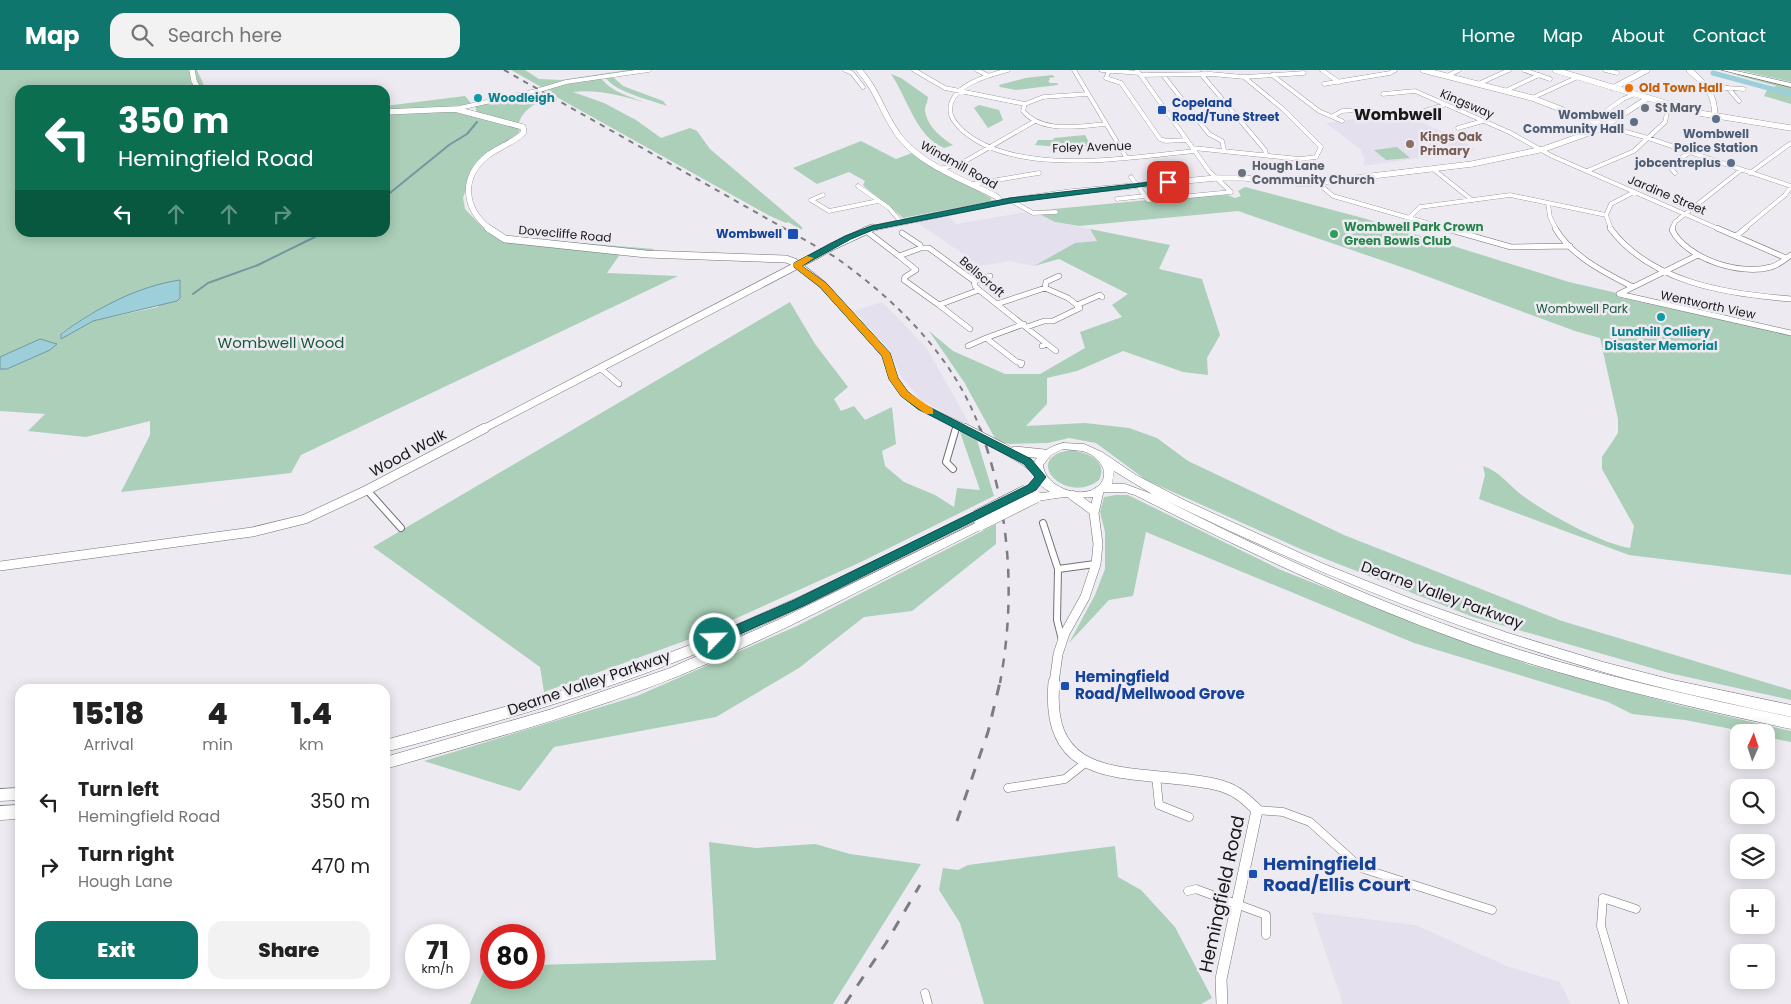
<!DOCTYPE html>
<meta charset="utf-8">
<style>
body{margin:0;font-family:Poppins,sans-serif;background:#f2f2f2;color:#222;height:100vh;display:flex;flex-direction:column;font-size:19px;white-space:nowrap}
*{box-sizing:border-box;margin:0}
p{font-size:16px;color:#767676}
.icon{flex:none;width:28px;height:28px;fill:none;stroke:currentColor;stroke-width:2;stroke-linecap:round;stroke-linejoin:round}
.map{position:relative;flex:1;overflow:hidden}
.panel{position:absolute;left:15px;top:614px;width:375px;height:305px;display:flex;flex-direction:column;background:#fff;border-radius:15px;box-shadow:0 2px 12px #0003}
.panel>*{flex:none}
.banner{position:absolute;left:15px;top:15px;width:375px;height:152px;border-radius:15px;box-shadow:0 2px 12px #0003;background:#0b6e4f;color:#fff;overflow:hidden}
.needle{width:32px;rotate:3deg}
.fabs{position:absolute;left:1730px;top:654px;display:grid;gap:10px}
.fabs a{display:grid;place-items:center;width:45px;height:45px;border-radius:10px;background:#fff;box-shadow:0 2px 12px #0003;font-size:25px}
.speed{position:absolute;left:405px;top:854px;display:flex;gap:10px;font-size:25px;font-weight:700;text-align:center}
.speed>*{display:grid;place-content:center;width:65px;height:65px;border-radius:50%;background:#fff;box-shadow:0 2px 12px #0003;line-height:1}
.speed small{font-size:12px;font-weight:400}
.speed .limit{border:8px solid #d22;background:#fff;color:#111}
.pin{position:absolute;display:grid;place-items:center;width:42px;height:42px;color:#fff;margin:-21px;border-radius:10px;box-shadow:0 2px 8px #0006}
.me{position:absolute;width:55px;margin:-28px;rotate:66deg;stroke-linejoin:round;filter:drop-shadow(0 0 4px #0008)}
.turn{display:flex;align-items:center;gap:18px;height:105px;padding:0 20px;font-size:22px}
.turn .icon{width:65px;height:65px;stroke-width:2.5}
.turn b{display:block;font-size:35px;line-height:42px}
.lanes{display:flex;align-items:center;height:48px;padding:0 20px;background:#0003;justify-content:center;gap:25px;direction:ltr}
.lanes .off{opacity:.35}
.eta{display:flex;justify-content:space-evenly;align-items:center;height:85px;text-align:center}
.eta b{font-size:30px;font-weight:800;line-height:35px}
.action{display:flex;gap:10px;margin-top:auto;padding:10px 20px}
.action a{flex:1;height:58px;border-radius:15px;background:#0f766e;color:#fff;font-size:20px;font-weight:800;line-height:58px;text-align:center}
.action a+a{background:#f2f2f2;color:#222}
ul{padding:0;list-style:none}
li{display:flex;align-items:center;gap:15px;height:65px;padding:0 20px}
li div{flex:1}
li b{display:block;font-size:19px}
li em{font-style:normal}
header{display:flex;align-items:center;gap:30px;box-sizing:border-box;height:70px;padding:0 25px;background:#0f766e;color:#fff}
header strong{font-size:24px}
nav{display:flex;gap:28px;margin-inline-start:auto;font-size:18px}
.search{width:350px;height:45px;background:#f2f2f2;display:flex;align-items:center;gap:12px;box-sizing:border-box;padding:0 18px;border-radius:15px;color:#767676;font-size:19px}
.map>svg:first-child{display:block}
.built{fill:#e4e0ee}
.green{fill:#abcfb9;fill-rule:evenodd}
.water{fill:#9ccfda;stroke:#7498a0}
.lines{fill:none;stroke-linecap:round;stroke-linejoin:round}
.stream{stroke:#7498a0;stroke-width:2}
.canal{stroke:#9ccfda;stroke-width:5}
.street-far3-casing{stroke:#737277;stroke-width:4.5}
.street-far2-casing{stroke:#737277;stroke-width:6}
.street-far1-casing{stroke:#737277;stroke-width:8}
.street-casing{stroke:#737277;stroke-width:9}
.secondary-far3-casing{stroke:#737277;stroke-width:6}
.secondary-far2-casing{stroke:#737277;stroke-width:8}
.secondary-far1-casing{stroke:#737277;stroke-width:10}
.secondary-casing{stroke:#737277;stroke-width:12}
.primary-casing{stroke:#737277;stroke-width:1}
.highway-casing{stroke:#737277;stroke-width:1}
.street-far3{stroke:#fff;stroke-width:4}
.street-far2{stroke:#fff;stroke-width:5}
.street-far1{stroke:#fff;stroke-width:6}
.street{stroke:#fff;stroke-width:8}
.secondary-far3{stroke:#fff;stroke-width:5.5}
.secondary-far2{stroke:#fff;stroke-width:7}
.secondary-far1{stroke:#fff;stroke-width:9}
.secondary{stroke:#fff;stroke-width:11}
.primary{fill:#fff;fill-rule:evenodd}
.highway{fill:#fff;fill-rule:evenodd}
.rail-far2{stroke:#7d7c80;stroke-width:2;stroke-dasharray:5.5 5.5;stroke-linecap:butt}
.rail-far1{stroke:#7d7c80;stroke-width:2.5;stroke-dasharray:9 9;stroke-linecap:butt}
.rail{stroke:#7d7c80;stroke-width:3;stroke-dasharray:11 11;stroke-linecap:butt}
.secondary-bridge-far1-casing{stroke:#737277;stroke-width:8;stroke-linecap:butt}
.secondary-bridge-casing{stroke:#737277;stroke-width:10;stroke-linecap:butt}
.highway-bridge-casing{stroke:#737277;stroke-width:12;stroke-linecap:butt}
.secondary-bridge-far1{stroke:#fff;stroke-width:7}
.secondary-bridge{stroke:#fff;stroke-width:9}
.highway-bridge{stroke:#fff;stroke-width:11}
.route{fill:#0f766e;stroke:#0a4d48}
.slow{fill:#f59e0b}
.food-dot{fill:#e8710a;stroke:#edebf1;stroke-width:2}
.culture-dot{fill:#0f9aa8;stroke:#edebf1;stroke-width:2}
.worship-dot{fill:#6b7280;stroke:#edebf1;stroke-width:2}
.transit-dot{fill:#1a4fb4;stroke:#edebf1;stroke-width:2}
.service-dot{fill:#5c6f8a;stroke:#edebf1;stroke-width:2}
.education-dot{fill:#8d6e63;stroke:#edebf1;stroke-width:2}
.leisure-dot{fill:#2e9e5b;stroke:#edebf1;stroke-width:2}
.labels{text-anchor:middle;stroke-width:5;stroke-linejoin:round;paint-order:stroke}
.far-food-label{font-size:12px;font-weight:bold;fill:#c56008;stroke:#edebf1;text-anchor:start}
.far-culture-label{font-size:12px;font-weight:bold;fill:#0d838f;stroke:#edebf1;text-anchor:start}
.far-transit-label{font-size:12px;font-weight:bold;fill:#164399;stroke:#edebf1;text-anchor:start}
.far-street-label{font-size:12px;fill:#181719;stroke:#edebf1}
.far-worship-label{font-size:12px;font-weight:bold;fill:#5b616d;stroke:#edebf1;text-anchor:start}
.far-service-label{font-size:12px;font-weight:bold;fill:#4e5e75;stroke:#edebf1;text-anchor:end}
.far-education-label{font-size:12px;font-weight:bold;fill:#785e54;stroke:#edebf1;text-anchor:start}
.far-leisure-label{font-size:12px;font-weight:bold;fill:#27864d;stroke:#edebf1;text-anchor:start}
.far-park-label{font-size:12px;fill:#185a39;stroke:#edebf1}
.park-label{font-size:15px;fill:#185a39;stroke:#edebf1}
.street-label{font-size:15px;fill:#181719;stroke:#edebf1}
.transit-label{font-size:15px;font-weight:bold;fill:#164399;stroke:#edebf1;text-anchor:start}
.far-district-label{font-size:16px;font-weight:bold;fill:#181719;stroke:#edebf1}
.near-transit-label{font-size:18px;font-weight:bold;fill:#164399;stroke:#edebf1;text-anchor:start}
.near-street-label{font-size:18px;fill:#181719;stroke:#edebf1}
</style>
<header>
<strong>Map</strong>
<div class="search"><svg class="icon" aria-label="search" viewBox="0 0 24 24"><circle cx="10" cy="10" r="6"/><path d="M15 15l6 6"/></svg>Search here</div>
<nav><a>Home</a><a>Map</a><a>About</a><a>Contact</a></nav>
</header>
<div class="map">
<svg width="1791" height="934" viewBox="0 0 1791 934">
<rect width="100%" height="100%" fill="#edebf1"/>
<path class="built" d="M1400 43 1457 68 1477 80 1363 96 1365 89 1360 79 1326 53Z
M1033 141 1055 152 1090 159 1097 171 1075 173 1034 196 1009 191 981 196 916 152 948 145 956 154Z
M882 232 926 277 972 358 921 330 902 308 889 280 854 241Z
M1312 842 1416 855 1509 897 1560 912 1571 934H1343Z"/>
<path class="green" d="M0 0H197L206 20H20V162H385V36L465 26 472 34 456 36V39L477 43 475 36 537 22 547 29C537 31 521 42 519 53H508L520 59 518 66 490 81 480 89 473 98 463 128 465 139 488 163 508 167 654 179 652 183 623 180 607 203 678 206 301 385 291 403 121 422 150 365V351L86 367 28 361 45 344 0 341V299H8L56 274 40 270 0 287ZM174 211 158 237 93 251 61 268V263L90 244Z
M511 0H525L539 9 561 10 627 0H642L543 18Z
M1738 0H1791V12Z
M891 4 901 8 928 27C928 31 926 34 925 38 925 54 940 67 953 75L944 78C916 67 907 27 891 4Z
M1732 4 1760 8 1791 16V34L1764 26 1768 18 1777 16Z
M1052 5 1055 7 1049 8 1050 10 1048 11 1050 13H1057L1058 15 1016 20 1000 17 999 15 1026 8Z
M601 8C611 22 631 27 647 33 623 26 598 19 573 22L604 33 636 50 661 68 690 58 697 61 710 79 802 157V160L788 152 786 153 770 146 544 20 567 13Z
M606 8H614L623 16 663 31 667 36C651 30 615 22 606 8Z
M979 35 999 40 1003 50 988 58 974 38Z
M1085 65 1091 76 1059 77 1035 75 1038 70H1053L1054 68Z
M861 71 896 89 912 83 991 128V131L903 148C891 136 877 128 865 117L863 115 865 111 849 102 817 114 793 98Z
M1397 77 1410 88 1386 90 1374 80Z
M1245 117 1363 148 1569 212 1617 223V227L1791 265V505L1629 485 1479 429 1485 405 1483 396C1500 401 1509 416 1523 426 1546 443 1602 474 1630 478L1634 456 1602 399V387L1618 363V349L1600 268 1575 261 1410 200 1238 141 1079 156 1055 152 1033 141 1158 129 1227 125 1235 128 1241 126 1238 121Z
M1090 159 1170 175 1159 199 1202 209 1220 265 1207 288 1208 305 1183 302 1123 281 1077 301 1047 308V334L1026 356 1085 353 1129 358 1157 368 1188 391 1344 465 1562 551 1791 620V630L1669 603 1473 547 1303 480 1146 410 1096 373 1069 368 1048 373 1010 374 997 372 964 312 929 261 953 281 1005 304H1040L1085 278 1080 262 1122 247 1112 235 1128 224 1059 189 1034 196 1075 173 1097 171Z
M790 232 815 274 848 317 834 329 841 341 854 336 865 350 892 337 896 374 882 381 885 396 904 412 935 425 954 437 957 418 980 420 960 362 977 370 994 426 861 492 690 569 544 622 540 597 373 477Z
M1070 380C1086 382 1109 390 1099 410 1066 436 1020 388 1070 380Z
M1116 425H1128L1281 500 1439 563 1530 595 1674 634 1791 661V672L1766 667V662H1747L1685 650 1632 644 1608 632 1414 573 1146 462 1133 526 1109 530 1069 573 1095 525 1105 499V462L1100 442 1104 427Z
M996 454V474L912 541 864 547 799 598 716 647 554 677 520 721 424 691 637 626 797 556Z
M709 772 756 778 815 774 850 784 921 794 833 934H470L486 896H491V908H534V895L716 890Z
M1115 776 1118 807 1141 820 1175 857 1212 928 1201 934H984L960 853 939 820 943 798 958 800 968 795Z"/>
<path class="water" d="M180 210V228L177 231 93 251 61 269V264C95 239 138 216 180 210Z
M40 269 57 274 50 280 7 299H0V287Z"/>
<g class="lines">
<path class="stream" d="M385 127 449 75 467 64 477 52
M193 224 208 213 258 195 325 162"/>
<path class="canal" d="M1713 3 1791 24"/>
<defs>
<path id="street-far3" d="M845 0 852 3 863 17
M914 0 945 18 1025 34
M977 0 987 5
M1008 0C990 5 957 13 951 34 948 45 954 52 962 60 1015 108 1130 87 1195 81
M1074 0 1126 87
M1101 0 1139 3
M1322 0 1339 12
M1524 0 1550 9
M1605 0 1617 3
M1109 1 1106 8 1121 13 1160 69 1166 71 1187 70
M1201 4 1265 80 1266 85
M1140 5 1211 4 1244 7 1283 39 1321 77 1316 87 1300 89 1193 78
M1163 5 1209 64 1222 71 1224 80
M1272 5 1319 41 1342 51
M1447 6 1459 0
M1244 7 1304 3
M1324 14 1390 3 1395 0
M1478 14 1509 0
M1708 17 1744 19
M1728 18 1739 31
M1505 21 1539 5
M1088 24 1043 27 1025 34 1023 41C1043 64 1079 56 1106 54
M1383 24 1415 21 1509 62 1552 86 1719 159
M1532 28 1578 7
M455 39 536 21 566 12 649 0
M1606 41 1623 29 1635 24
M1421 42 1444 35
M1333 46 1342 41 1358 40
M1605 56 1648 68 1791 116
M1458 58 1483 51
M943 98 962 93 1035 51
M1433 99 1472 130
M1587 101 1634 81 1665 52 1667 43 1677 37
M1675 103 1670 97 1671 94 1689 83
M1750 103 1791 73
M1131 107 1148 130 1231 122 1209 101 1137 0
M1318 113 1333 126 1448 159
M973 114 1039 103
M858 116 889 138 901 152
M823 125 811 130 829 141 878 131
M1117 129 1145 126
M1010 130 1033 143 1056 142
M1548 133 1550 147 1556 159
M1409 148 1420 137 1510 125 1606 145
M1611 159 1606 145 1611 134 1634 122
M1672 159 1675 152 1741 100
M1744 159 1785 125 1791 117"/>
<path id="street-far2" d="M1444 158 1511 177 1570 176
M1555 158C1571 186 1605 203 1633 217
M1610 158C1651 213 1727 224 1791 229
M1673 158 1672 160C1687 189 1740 206 1771 197 1779 195 1785 189 1791 185
M1717 158 1786 188
M865 160 899 186 921 178H929L974 211 975 216 979 220 1047 274 1042 276
M902 163 920 175 921 178
M1736 166 1746 158
M1698 185 1619 224 1791 263
M899 186 916 200 905 207 904 210 939 235
M974 211 990 206
M1045 218 1068 228 1077 235 1100 225 1102 227
M1045 218 1046 212 1059 206
M997 234 1045 218
M1027 257 1044 251H1053L1080 238 1077 236
M970 259 939 235 979 220
M986 268 1024 254
M1047 274 1056 281
M968 276 986 268 1017 292 1022 293 1021 295
M600 298 619 314
M956 359 957 355"/>
<path id="street-far1" d="M953 399 946 392 956 358
M367 420 401 458
M1043 453 1058 499 1057 550 1062 570
M1058 499 1095 494"/>
<path id="street" d="M1156 706 1159 735 1189 747
M1008 718 1065 709 1085 693
M1257 740 1283 742 1310 752 1361 798 1492 840
M1188 821 1196 819 1266 845V865
M925 923 928 934
M1624 934 1601 856 1603 828 1636 839"/>
<path id="secondary-far3" d="M192 0 194 11 199 20
M859 0C877 19 883 45 899 66 922 96 965 110 997 127L1001 132
M1423 0 1532 28 1605 56
M1555 0 1699 43 1791 58
M1689 0C1705 13 1715 24 1715 46
M1613 18 1647 0
M385 42 455 39 523 57 524 62 521 65C510 74 497 78 487 86 460 108 464 139 490 159
M869 159 1001 132 1070 122 1216 108H1245L1305 114 1472 94 1544 79 1600 59 1648 28"/>
<path id="secondary-far2" d="M488 158 505 169 646 184 786 189 794 192 823 215 886 285 894 309 905 324 921 337 967 359
M831 177 872 158
M483 359 815 186"/>
<path id="secondary-far1" d="M964 358 970 361
M1003 378 1027 392 1039 403
M1015 381 1044 384
M1072 425 1094 441
M0 496 252 462 305 449 367 420 485 358
M1054 613 1058 584 1065 563 1085 527 1096 494 1098 474 1094 443 1099 421"/>
<path id="secondary" d="M1054 612C1045 710 1118 701 1189 710 1204 712 1224 714 1237 723 1244 727 1251 734 1257 740L1221 909 1222 934"/>
<path id="primary" d="M1722 0H1732L1791 13V17Z"/>
<path id="highway" d="M1063 373 1084 374 1102 382 1136 405 1184 430 1324 494 1417 531 1508 563 1603 592 1673 610 1791 635V647C1728 633 1665 620 1603 602 1452 558 1308 500 1167 431 1269 483 1375 531 1483 568 1583 602 1687 625 1791 647V659C1684 636 1577 611 1473 575 1357 534 1245 481 1135 425L1125 422H1104C1094 430 1081 427 1069 427 1058 427 1047 430 1036 431L1032 430 1031 427 1032 424 1050 422C1018 403 1035 380 1063 373ZM1063 379C1069 380 1076 380 1082 381 1099 385 1114 405 1096 418 1079 429 1045 417 1043 395L1051 385ZM1114 401 1152 424 1125 414H1112Z
M976 442 982 446 980 449C888 494 797 542 703 581 600 623 492 654 385 682V670L544 626 618 602 695 573 799 527Z
M980 451 986 455 984 458C883 508 785 562 681 605 585 644 484 671 385 699V687L552 639 670 598 778 550Z
M20 718V730L0 731V719Z
M20 735V749L0 750V736Z"/>
</defs>
<use href="#street-far3" class="street-far3-casing"/>
<use href="#street-far2" class="street-far2-casing"/>
<use href="#street-far1" class="street-far1-casing"/>
<use href="#street" class="street-casing"/>
<use href="#secondary-far3" class="secondary-far3-casing"/>
<use href="#secondary-far2" class="secondary-far2-casing"/>
<use href="#secondary-far1" class="secondary-far1-casing"/>
<use href="#secondary" class="secondary-casing"/>
<use href="#primary" class="primary-casing"/>
<use href="#highway" class="highway-casing"/>
<use href="#street-far3" class="street-far3"/>
<use href="#street-far2" class="street-far2"/>
<use href="#street-far1" class="street-far1"/>
<use href="#street" class="street"/>
<use href="#secondary-far3" class="secondary-far3"/>
<use href="#secondary-far2" class="secondary-far2"/>
<use href="#secondary-far1" class="secondary-far1"/>
<use href="#secondary" class="secondary"/>
<use href="#primary" class="primary"/>
<use href="#highway" class="highway"/>
<path class="rail-far2" d="M504 0 835 187C897 231 954 287 980 359"/>
<path class="rail-far1" d="M980 358C1010 441 1016 527 1000 613"/>
<path class="rail" d="M957 751 988 662 1000 612
M845 934 886 873 920 815"/>
<defs>
<path id="secondary-bridge-far1" d="M815 186 831 177"/>
<path id="secondary-bridge" d="M970 361 1003 378"/>
<path id="highway-bridge" d="M976 446 1027 420
M980 455 1036 427"/>
</defs>
<use href="#secondary-bridge-far1" class="secondary-bridge-far1-casing"/>
<use href="#secondary-bridge" class="secondary-bridge-casing"/>
<use href="#highway-bridge" class="highway-bridge-casing"/>
<use href="#secondary-bridge-far1" class="secondary-bridge-far1"/>
<use href="#secondary-bridge" class="secondary-bridge"/>
<use href="#highway-bridge" class="highway-bridge"/>
</g>
<path class="route" d="M1168 110H1170V113L1010 133 873 160 851 169 802 196 826 213 890 283 898 308 908 322 925 335 1031 389 1046 407 1036 420 803 536 720 573H711L709 569 711 566 794 530 1006 426 1028 415 1035 407 1024 394 918 339 901 326 889 309 882 286 820 217 794 197V193L845 166 871 156 1010 128Z"/>
<path class="slow" d="M807 186 814 188 802 196 826 213 890 283 898 308 908 322 933 339V344H926L901 326 889 309 882 286 820 217 794 197V193Z"/>
<circle class="food-dot" cx="1629" cy="18" r="5"/>
<g class="culture-dot">
<circle cx="478" cy="28" r="5"/>
<circle cx="1661" cy="247" r="5"/>
</g>
<g class="worship-dot">
<circle cx="1645" cy="38" r="5"/>
<circle cx="1242" cy="103" r="5"/>
</g>
<g class="transit-dot">
<rect x="1157" y="35" width="10" height="10" rx="2.5"/>
<rect x="787" y="158" width="12" height="12" rx="2.5"/>
<rect x="1060" y="611" width="10" height="10" rx="2.5"/>
<rect x="1248" y="799" width="10" height="10" rx="2.5"/>
</g>
<g class="service-dot">
<circle cx="1716" cy="49" r="5"/>
<circle cx="1634" cy="52" r="5"/>
<circle cx="1731" cy="93" r="5"/>
</g>
<circle class="education-dot" cx="1410" cy="74" r="5"/>
<circle class="leisure-dot" cx="1334" cy="164" r="5"/>
<g class="labels">
<g class="far-food-label">
<text x="1639" y="22">Old Town Hall</text>
</g>
<g class="far-culture-label">
<text x="488" y="32">Woodleigh</text>
<text x="1661" y="266" text-anchor="middle">Lundhill Colliery<tspan x="1661" dy="14">Disaster Memorial</tspan></text>
</g>
<g class="far-transit-label">
<text x="1172" y="37">Copeland<tspan x="1172" dy="14">Road/Tune Street</tspan></text>
<text x="782" y="168" text-anchor="end">Wombwell</text>
</g>
<g class="far-street-label">
<text transform="translate(1467 34) rotate(23)" y="4">Kingsway</text>
<text transform="translate(1092 77) rotate(-2)" y="4">Foley Avenue</text>
<text transform="translate(959 95) rotate(29)" y="4">Windmill Road</text>
<text transform="translate(1667 125) rotate(23)" y="4">Jardine Street</text>
<text transform="translate(565 164) rotate(5)" y="4">Dovecliffe Road</text>
<text transform="translate(982 207) rotate(41)" y="4">Bellscroft</text>
<text transform="translate(1708 235) rotate(12)" y="4">Wentworth View</text>
</g>
<g class="far-worship-label">
<text x="1655" y="42">St Mary</text>
<text x="1252" y="100">Hough Lane<tspan x="1252" dy="14">Community Church</tspan></text>
</g>
<g class="far-service-label">
<text x="1624" y="49">Wombwell<tspan x="1624" dy="14">Community Hall</tspan></text>
<text x="1716" y="68" text-anchor="middle">Wombwell<tspan x="1716" dy="14">Police Station</tspan></text>
<text x="1721" y="97">jobcentreplus</text>
</g>
<g class="far-education-label">
<text x="1420" y="71">Kings Oak<tspan x="1420" dy="14">Primary</tspan></text>
</g>
<g class="far-leisure-label">
<text x="1344" y="161">Wombwell Park Crown<tspan x="1344" dy="14">Green Bowls Club</tspan></text>
</g>
<g class="far-park-label">
<text x="1582" y="243">Wombwell Park</text>
</g>
<g class="park-label">
<text x="281" y="278">Wombwell Wood</text>
</g>
<g class="street-label">
<text transform="translate(408 383) rotate(-28)" y="5">Wood Walk</text>
<text transform="translate(1442 525) rotate(20)" y="5">Dearne Valley Parkway</text>
<text transform="translate(589 613) rotate(-19)" y="5">Dearne Valley Parkway</text>
</g>
<g class="transit-label">
<text x="1075" y="612">Hemingfield<tspan x="1075" dy="17">Road/Mellwood Grove</tspan></text>
</g>
<g class="far-district-label">
<text x="1398" y="50">Wombwell</text>
</g>
<g class="near-transit-label">
<text x="1263" y="800">Hemingfield<tspan x="1263" dy="21">Road/Ellis Court</tspan></text>
</g>
<g class="near-street-label">
<text transform="translate(1222 824) rotate(-78)" y="6">Hemingfield Road</text>
</g>
</g>
</svg>
<div class="fabs">
<a><svg class="needle" viewBox="-14 -14 28 28"><path d="M0-13l5 13h-10z" fill="#e53935"/><path d="M0 13l5-13h-10z" fill="#767676"/></svg></a>
<a><svg class="icon" aria-label="search" viewBox="0 0 24 24"><circle cx="10" cy="10" r="6"/><path d="M15 15l6 6"/></svg></a>
<a><svg class="icon" aria-label="layers" viewBox="0 0 24 24"><path d="M12 4l9 5-9 5-9-5zM3 14l9 5 9-5"/></svg></a>
<a>+</a>
<a>−</a>
</div>
<div class="speed"><div>71<small>km/h</small></div><div class="limit">80</div></div>
<div class="pin" style="left:1168px;top:112px;background:#d93025"><svg class="icon" aria-label="arrive" viewBox="0 0 24 24"><path d="M6 21V4h12l-3 4 3 4H6"/></svg></div>
<svg class="me" style="left:715px;top:569px" viewBox="-20 -20 40 40"><circle r="17" fill="#0f766e" stroke="#fff" stroke-width="3"/><path d="M0-11L8 9 0 5-8 9z" fill="#fff"/></svg>
<div class="banner">
<div class="turn"><svg class="icon" aria-label="left" viewBox="0 0 24 24"><path d="M17 20v-9H6M10 6l-5 5 5 5"/></svg><div><b>350 m</b>Hemingfield Road</div></div>
<div class="lanes"><svg class="icon" aria-label="left" viewBox="0 0 24 24"><path d="M17 20v-9H6M10 6l-5 5 5 5"/></svg><svg class="icon off" aria-label="ahead" viewBox="0 0 24 24"><path d="M12 20V5M6 11l6-6 6 6"/></svg><svg class="icon off" aria-label="ahead" viewBox="0 0 24 24"><path d="M12 20V5M6 11l6-6 6 6"/></svg><svg class="icon off" aria-label="right" viewBox="0 0 24 24"><path d="M7 20v-9h11M14 6l5 5-5 5"/></svg></div>
</div>
<section class="panel">
<div class="eta">
<div><b>15:18</b><p>Arrival</p></div>
<div><b>4</b><p>min</p></div>
<div><b>1.4</b><p>km</p></div>
</div>
<ul>
<li><svg class="icon" aria-label="left" viewBox="0 0 24 24"><path d="M17 20v-9H6M10 6l-5 5 5 5"/></svg><div><b>Turn left</b><p>Hemingfield Road</p></div><em>350 m</em></li>
<li><svg class="icon" aria-label="right" viewBox="0 0 24 24"><path d="M7 20v-9h11M14 6l5 5-5 5"/></svg><div><b>Turn right</b><p>Hough Lane</p></div><em>470 m</em></li>
</ul>
<div class="action"><a>Exit</a><a>Share</a></div>
</section>
</div>
